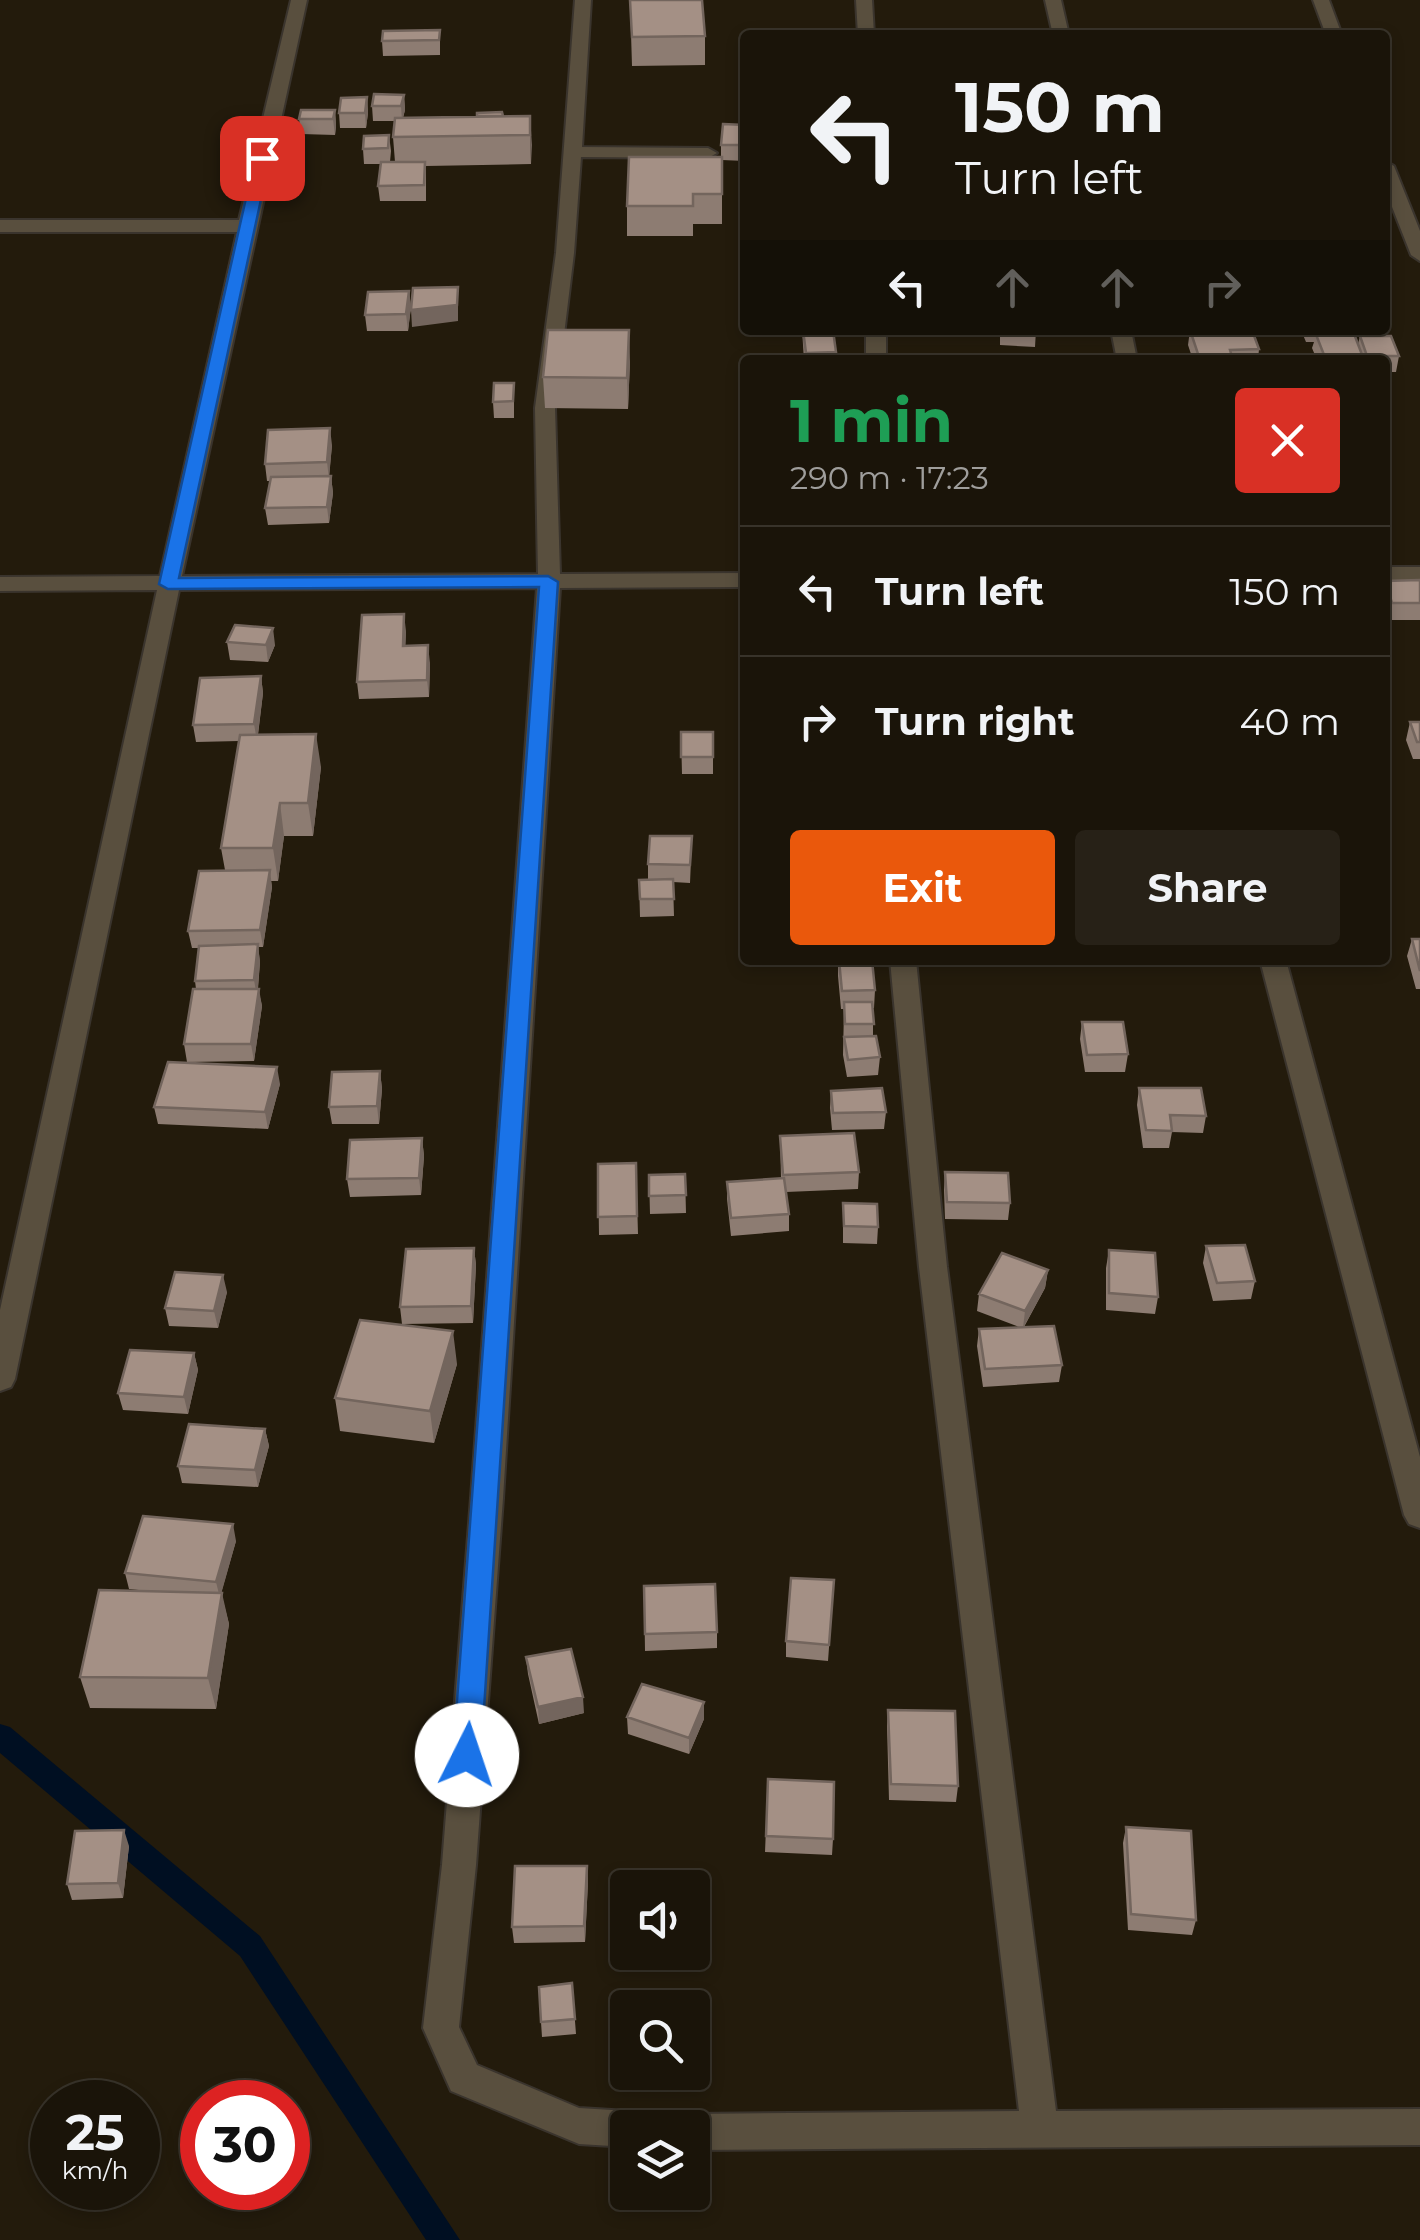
<!DOCTYPE html>
<meta charset="utf-8">
<style>
body{margin:0;font-family:Montserrat,sans-serif;background:#272117;color:#f1f3f6;height:100vh;display:flex;flex-direction:column;font-size:38px;white-space:nowrap}
*{box-sizing:border-box;margin:0}
p{font-size:32px;color:#9f9e9c}
.icon{flex:none;width:55px;height:55px;fill:none;stroke:currentColor;stroke-width:2;stroke-linecap:round;stroke-linejoin:round}
.map{position:relative;flex:1;overflow:hidden}
.side{position:absolute;left:740px;top:355px;width:650px;height:610px;display:flex;flex-direction:column;background:#1a1409;border-radius:10px;box-shadow:0 5px 15px #0003,0 0 0 2px #38332a}
.side>*{flex:none}
.top-card{position:absolute;left:740px;top:30px;width:650px;height:305px;border-radius:10px;box-shadow:0 5px 15px #0003,0 0 0 2px #38332a;background:#1a1409;color:#f1f3f6;overflow:hidden}
.tools{position:absolute;left:610px;top:1870px;display:grid;gap:20px}
.tools a{display:grid;place-items:center;width:100px;height:100px;border-radius:10px;background:#1a1409;box-shadow:0 5px 15px #0003,0 0 0 2px #38332a;font-size:50px}
.speed{position:absolute;left:30px;top:2080px;display:flex;gap:20px;font-size:50px;font-weight:700;text-align:center}
.speed>*{display:grid;place-content:center;width:130px;height:130px;border-radius:50%;background:#1a1409;box-shadow:0 5px 15px #0003,0 0 0 2px #38332a;line-height:1}
.speed small{font-size:25px;font-weight:400}
.speed .limit{border:15px solid #d22;background:#fff;color:#111}
.pin{position:absolute;display:grid;place-items:center;width:85px;height:85px;color:#fff;margin:-42px;border-radius:20px;box-shadow:0 5px 15px #0006}
.me{position:absolute;width:110px;margin:-55px;rotate:4deg;stroke-linejoin:round;filter:drop-shadow(0 0 8px #0008)}
.turn{display:flex;align-items:center;gap:35px;height:210px;padding:0 50px;font-size:45px}
.turn .icon{width:130px;height:130px;stroke-width:2.5}
.turn b{display:block;font-size:70px;line-height:85px}
.lanes{display:flex;align-items:center;height:95px;padding:0 50px;background:#0003;justify-content:center;gap:50px;direction:ltr}
.lanes .off{opacity:.35}
.round{display:grid;place-items:center;flex:none;width:105px;height:105px;border-radius:10px;background:#272117}
.overview{display:flex;align-items:center;justify-content:space-between;height:170px;padding:0 50px}
h1{font-size:60px;font-weight:700;line-height:75px;color:#1e9e55}
.cta{display:flex;gap:20px;margin-top:auto;padding:20px 50px}
.cta a{flex:1;height:115px;border-radius:10px;background:#ea580c;color:#fff;font-size:40px;font-weight:700;line-height:115px;text-align:center}
.cta a+a{background:#272117;color:#f1f3f6}
ul{padding:0;list-style:none}
li{display:flex;align-items:center;gap:30px;height:130px;padding:0 50px;border-top:2px solid #38332a}
li div{flex:1}
li b{display:block;font-size:38px}
li em{font-style:normal}
.map>svg:first-child{display:block}
.lines{fill:none;stroke-linecap:round;stroke-linejoin:round}
.stream{fill:#000f22;fill-rule:evenodd}
.minor-casing{stroke:#3a342d;stroke-width:4}
.minor{fill:#594f3e;fill-rule:evenodd}
.wall{fill:#8d7c72}
.shaded-wall{fill:#73655d}
.building{fill:#a49085;stroke:#73655d;stroke-width:2.5}
.route{fill:#1a73e8;stroke:#114b97;stroke-width:2.5}
</style>
<div class="map">
<svg width="1420" height="2240" viewBox="0 0 1420 2240">
<rect width="100%" height="100%" fill="#231b0c"/>
<g class="lines">
<path class="stream" d="M0 1724 10 1727 260 1936 460 2240H426L240 1956 0 1753Z"/>
<defs>
<path id="minor" d="M291 0H307L182 576 538 574 535 408 556 253 575 0H591L582 147 708 148 717 153 708 158 581 157 574 253 555 408 560 574 745 573V587L560 588 503 1498 476 1865 459 2027 477 2065 579 2108 628 2111 641 2116 646 2128H628V2147L579 2144 451 2091 423 2028 442 1865 471 1498 537 588 179 590 15 1379 11 1387 0 1391V1310L157 590 0 591V577L160 576 237 232H0V220H239Z
M856 0H872L874 35H858Z
M1045 0H1061L1069 35H1053Z
M1313 0H1329L1342 35H1326Z
M1385 161 1394 166 1420 231V261L1411 255 1385 189Z
M866 330H886V360H866Z
M1111 330H1131L1137 360H1117Z
M1385 567H1420V581H1385Z
M890 960H916L947 1267 1056 2111 1420 2109V2145L692 2150V2128H675L679 2119 692 2114 1019 2111 919 1267Z
M1260 960H1286L1420 1457V1528L1409 1524 1404 1515Z"/>
</defs>
<use href="#minor" class="minor-casing"/>
<use href="#minor" class="minor"/>
</g>
<path class="wall" d="M630 0 705 36V65L632 66Z
M440 30V55L383 56 382 41Z
M404 95 405 110 403 118 530 116 531 164 426 166V201H380L378 186 380 164H364L363 149 389 135 391 151 390 162H395L393 137 395 121H373L372 106Z
M367 97 368 113 366 128H340L339 113Z
M335 110 336 126 335 135 301 134 299 119Z
M745 125V161L722 160V224H693V236H627V206L721 157V145Z
M409 291 411 307 408 331H367L365 315Z
M802 330 836 352V360H804Z
M1000 330H1036L1035 347 1000 345Z
M1048 330H1098V334L1050 335Z
M1190 330 1259 349 1258 360H1193L1188 345Z
M1301 330H1355L1354 334 1358 344 1360 336 1399 356 1396 372H1385V360H1317L1312 348 1314 342H1306Z
M630 361 628 409 545 408 543 377Z
M514 383V418H494L493 402Z
M332 445 329 476H331L333 493 329 523 268 525 265 508 270 481H267L265 464Z
M1420 580V620H1388L1385 611V581Z
M406 631 405 646 430 663 429 697 359 699 357 682Z
M227 642 275 645 268 662 230 660Z
M261 676 263 693 258 735 321 767 313 836H284L278 881H271L272 887 263 947H258L260 962 258 989 262 1006 254 1061 187 1062 184 1044 196 989 195 981 199 948H192L188 931 225 870 221 848 239 741 196 742 193 725Z
M1410 722H1420V759H1413L1406 740Z
M681 732H713V774H682Z
M692 836 690 883 673 882 674 916 640 917 639 880 648 879V864Z
M1412 939H1420V989H1416L1407 956Z
M838 960 875 990 874 1008H873V1036L880 1057 878 1075 847 1077 843 1055 844 1009H841L838 976Z
M1082 1022 1128 1054 1125 1072H1085L1080 1039Z
M380 1071 382 1089 379 1124H332L329 1107Z
M280 1084 268 1129 158 1124 154 1107Z
M1139 1088 1206 1116 1203 1133 1172 1132 1169 1148H1143L1137 1105Z
M831 1091 886 1112 884 1129 832 1130 830 1108Z
M780 1136 859 1172 858 1189 786 1192 789 1214V1231L731 1236 727 1199V1182L781 1178Z
M422 1138 424 1156 421 1195 350 1197 347 1179Z
M636 1163 638 1234 599 1235 598 1164Z
M945 1172 1010 1203 1008 1220 945 1219 944 1190Z
M685 1174 686 1213 650 1214 649 1175Z
M843 1203 878 1227 877 1244 843 1243Z
M1206 1246 1255 1281 1251 1299 1213 1301 1203 1263Z
M474 1248 476 1265 473 1323 402 1324 400 1307Z
M1109 1250 1158 1297 1155 1314 1106 1310V1268Z
M1048 1270 1045 1288 1024 1327 1062 1365 1059 1382 983 1387 977 1346 979 1329 1019 1327 977 1311 979 1294Z
M227 1292 218 1328 169 1326 165 1308Z
M194 1353 198 1370 188 1414 123 1410 118 1393Z
M457 1364 434 1443 340 1431 335 1398Z
M265 1429 269 1446 258 1487 182 1483 178 1466Z
M236 1541 221 1593 229 1624 216 1709 90 1708 80 1677 148 1591 129 1589 125 1573Z
M834 1580 828 1661 786 1657V1641Z
M644 1586 717 1632V1648L645 1651Z
M526 1657 584 1713 539 1724 528 1674Z
M888 1710 958 1786 956 1802 889 1800 887 1726Z
M627 1717 704 1719 689 1754 628 1734Z
M768 1779 833 1839 832 1855 765 1852Z
M1126 1827 1196 1920 1192 1935 1128 1930 1123 1843Z
M129 1846 123 1898 72 1900 67 1884Z
M587 1866 588 1882 585 1942 514 1943 512 1927Z
M572 1983 576 2034 542 2037 541 2022Z"/>
<path class="shaded-wall" d="M404 95 405 110 402 121 401 106Z
M367 97 368 113 366 128 365 113Z
M335 110 336 126 335 135 333 119Z
M530 116 532 145 531 164 530 135Z
M458 287V321L412 327 411 310Z
M409 291 411 307 408 331 406 314Z
M629 330 630 361 628 409 627 378Z
M330 428 332 445 329 479 327 462Z
M331 476 333 493 329 523 327 507Z
M404 614 406 631 405 663 403 646Z
M273 628 275 645 268 662 266 645Z
M428 645 430 663 429 697 427 680Z
M261 676 263 693 257 741 254 724Z
M316 734 321 767 313 836 308 803Z
M280 803 284 836 278 881 273 848Z
M270 870 272 887 263 947 260 930Z
M258 944 260 962 257 997 254 980Z
M259 989 262 1006 254 1061 251 1044Z
M277 1067 280 1084 268 1129 265 1112Z
M380 1071 382 1089 379 1124 377 1106Z
M422 1138 424 1156 421 1195 419 1178Z
M474 1248 476 1265 473 1323 471 1306Z
M1048 1270 1045 1288 1023 1328 1025 1311Z
M223 1275 227 1292 218 1328 214 1311Z
M453 1331 457 1364 434 1443 430 1411Z
M194 1353 198 1370 188 1414 184 1397Z
M265 1429 269 1446 258 1487 255 1470Z
M233 1524 236 1541 220 1598 216 1582Z
M222 1593 229 1624 216 1709 208 1678Z
M583 1697 584 1713 539 1724 538 1707Z
M704 1702V1719L689 1754V1738Z
M124 1830 129 1846 123 1898 118 1883Z
M587 1866 588 1882 585 1942 584 1926Z"/>
<path class="building" d="M630 0H702L705 36 632 37Z
M440 30 439 40 382 41 383 31Z
M374 94 404 95 401 106H372Z
M367 97 365 113H339L341 98Z
M301 110H335L333 119H299Z
M502 112 503 116H477V113Z
M530 116V135L393 137 395 118Z
M723 124 745 125V145H721Z
M389 135 388 148 363 149 364 136Z
M629 157H722V194H693V206H627Z
M381 162H425L424 185 378 186Z
M458 287 457 305 411 310 413 288Z
M409 291 406 314 365 315 368 292Z
M548 330H629L627 378 543 377Z
M803 330H833L836 352 806 353Z
M1190 330H1252L1259 349 1230 350 1233 360H1200Z
M1353 331 1364 360H1326L1315 332Z
M1360 336H1391L1399 356H1367Z
M494 383H514L513 401 493 402Z
M330 428 327 462 265 464 268 430Z
M331 476 327 507 265 508 271 477Z
M1420 580V603H1392L1385 581Z
M404 614 403 646 428 645 427 680 357 682 362 615Z
M235 625 273 628 266 645 227 642Z
M261 676 254 724 193 725 200 678Z
M1410 722H1420V742H1417Z
M681 732H713V757H681Z
M316 734 308 803H280L273 848H221L240 735Z
M650 836H692L690 865 648 864Z
M270 870 260 930 188 931 199 871Z
M673 879 674 899H640L639 880Z
M1412 939H1420V971Z
M258 944 254 980 195 981 199 946Z
M839 960H872L875 990 842 991Z
M193 989H259L251 1044H184Z
M844 1002H872L874 1024H845Z
M1082 1022H1123L1128 1054 1087 1055Z
M876 1036 880 1057 848 1060 844 1037Z
M168 1062 277 1067 265 1112 154 1107Z
M380 1071 377 1106 329 1107 332 1072Z
M882 1088 886 1112 833 1113 831 1091Z
M1139 1088H1201L1206 1116 1170 1115 1172 1131 1146 1130Z
M854 1133 859 1172 783 1175 780 1136Z
M422 1138 419 1178 347 1179 350 1140Z
M636 1163 637 1216 598 1217V1164Z
M945 1172 1008 1173 1010 1203 947 1202Z
M685 1174 686 1195 649 1196V1175Z
M784 1178 789 1214 731 1218 727 1182Z
M843 1203 877 1204 878 1227 844 1226Z
M1245 1245 1255 1281 1217 1283 1206 1246Z
M474 1248 471 1306 400 1307 406 1249Z
M1109 1250 1155 1253 1158 1297 1109 1293Z
M1002 1253 1048 1270 1025 1311 979 1294Z
M175 1272 223 1275 214 1311 165 1308Z
M360 1320 453 1331 430 1411 335 1398Z
M1054 1326 1062 1365 985 1369 979 1329Z
M130 1350 194 1353 184 1397 118 1393Z
M189 1424 265 1429 255 1470 178 1466Z
M143 1516 233 1524 216 1582 125 1573Z
M791 1578 834 1580 829 1645 786 1641Z
M715 1584 717 1632 645 1634 644 1586Z
M99 1590 222 1593 208 1678 80 1677Z
M571 1649 583 1697 538 1707 526 1657Z
M642 1684 704 1702 689 1738 627 1717Z
M888 1710 955 1711 958 1786 891 1784Z
M768 1779 834 1782 833 1839 766 1836Z
M1126 1827 1191 1831 1196 1920 1131 1914Z
M124 1830 118 1883 67 1884 75 1831Z
M515 1866H587L584 1926 512 1927Z
M572 1983 575 2019 541 2022 539 1987Z"/>
<path class="route" d="M262 154 270 158 179 578 548 576 558 582 481 1755 477 1764 467 1768 457 1764 453 1755 539 587 168 589 159 584 255 158Z"/>
</svg>
<div class="tools">
<a><svg class="icon" aria-label="sound" viewBox="0 0 24 24"><path d="M4 9h4l5-4v14l-5-4H4zM17 9q2 3 0 6"/></svg></a>
<a><svg class="icon" aria-label="search" viewBox="0 0 24 24"><circle cx="10" cy="10" r="6"/><path d="M15 15l6 6"/></svg></a>
<a><svg class="icon" aria-label="layers" viewBox="0 0 24 24"><path d="M12 4l9 5-9 5-9-5zM3 14l9 5 9-5"/></svg></a>
</div>
<div class="speed"><div>25<small>km/h</small></div><div class="limit">30</div></div>
<div class="pin" style="left:262px;top:158px;background:#d93025"><svg class="icon" aria-label="arrive" viewBox="0 0 24 24"><path d="M6 21V4h12l-3 4 3 4H6"/></svg></div>
<svg class="me" style="left:467px;top:1755px" viewBox="-20 -20 40 40"><circle r="19" fill="#fff"/><path d="M0-13L10 11 0 6-10 11z" fill="#1a73e8"/></svg>
<div class="top-card">
<div class="turn"><svg class="icon" aria-label="left" viewBox="0 0 24 24"><path d="M17 20v-9H6M10 6l-5 5 5 5"/></svg><div><b>150 m</b>Turn left</div></div>
<div class="lanes"><svg class="icon" aria-label="left" viewBox="0 0 24 24"><path d="M17 20v-9H6M10 6l-5 5 5 5"/></svg><svg class="icon off" aria-label="ahead" viewBox="0 0 24 24"><path d="M12 20V5M6 11l6-6 6 6"/></svg><svg class="icon off" aria-label="ahead" viewBox="0 0 24 24"><path d="M12 20V5M6 11l6-6 6 6"/></svg><svg class="icon off" aria-label="right" viewBox="0 0 24 24"><path d="M7 20v-9h11M14 6l5 5-5 5"/></svg></div>
</div>
<section class="side">
<div class="overview"><div><h1>1 min</h1><p>290 m · 17:23</p></div><a class="round" style="background:#d93025;color:#fff"><svg class="icon" aria-label="close" viewBox="0 0 24 24"><path d="M6 6l12 12M18 6L6 18"/></svg></a></div>
<ul>
<li><svg class="icon" aria-label="left" viewBox="0 0 24 24"><path d="M17 20v-9H6M10 6l-5 5 5 5"/></svg><div><b>Turn left</b></div><em>150 m</em></li>
<li><svg class="icon" aria-label="right" viewBox="0 0 24 24"><path d="M7 20v-9h11M14 6l5 5-5 5"/></svg><div><b>Turn right</b></div><em>40 m</em></li>
</ul>
<div class="cta"><a>Exit</a><a>Share</a></div>
</section>
</div>
